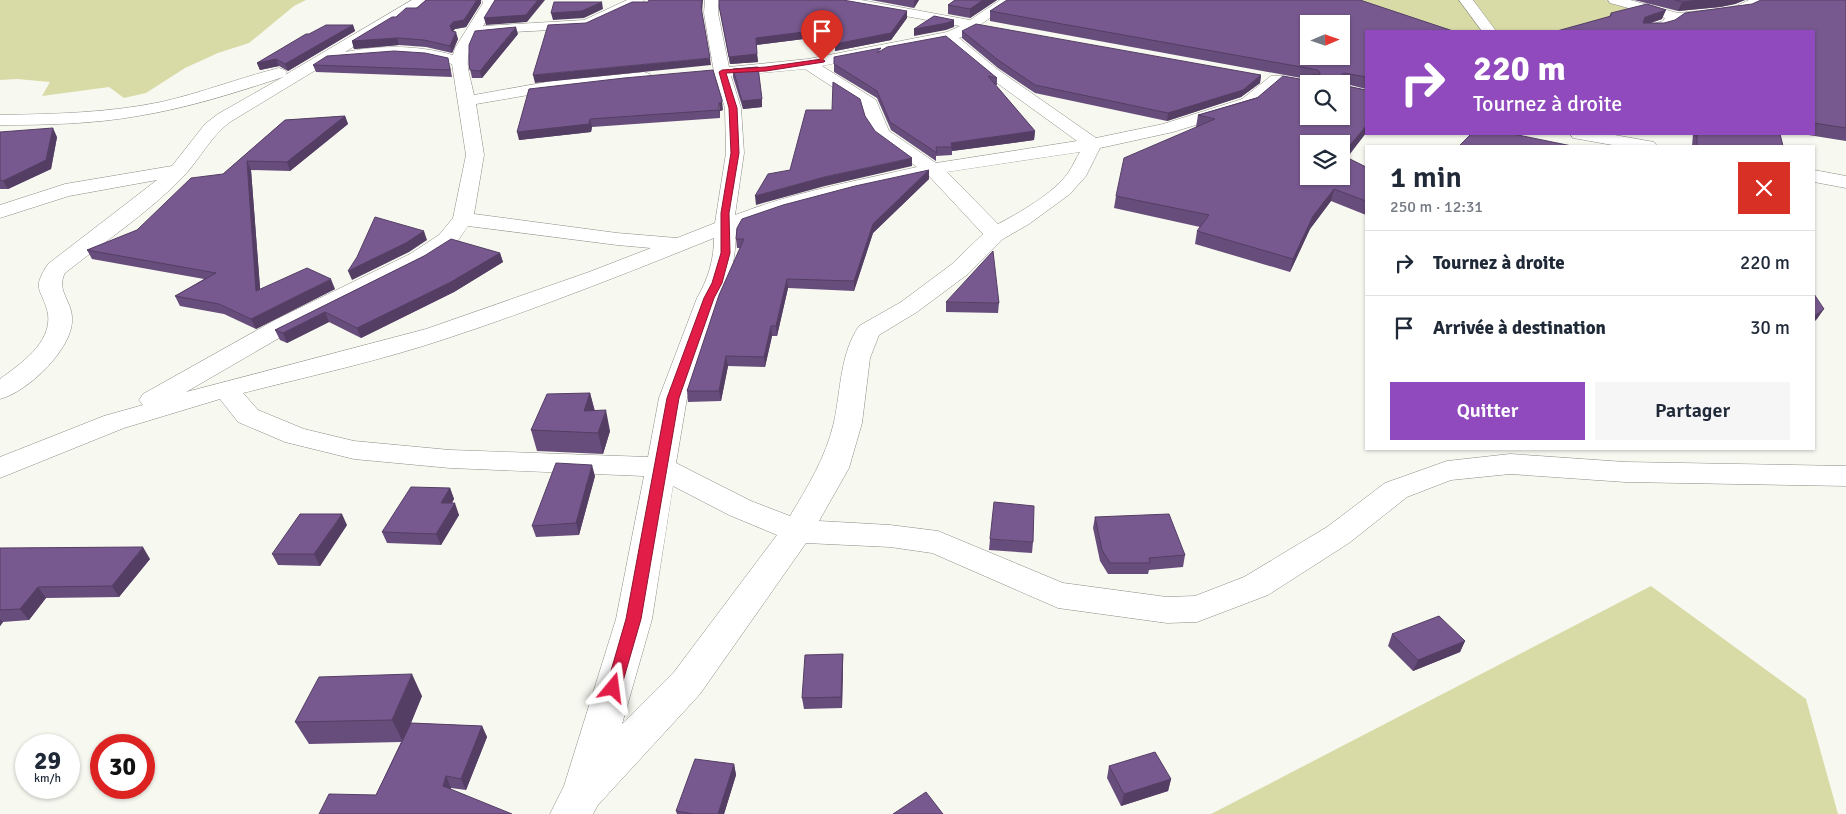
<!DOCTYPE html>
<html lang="fr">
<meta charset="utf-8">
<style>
body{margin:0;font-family:Signika,sans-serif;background:#f6f6f7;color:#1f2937;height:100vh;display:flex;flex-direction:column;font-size:19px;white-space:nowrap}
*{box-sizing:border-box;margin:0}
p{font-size:16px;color:#747a83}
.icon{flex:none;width:28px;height:28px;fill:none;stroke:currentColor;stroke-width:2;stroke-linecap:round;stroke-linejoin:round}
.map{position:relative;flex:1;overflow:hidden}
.panel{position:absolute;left:1365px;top:145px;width:450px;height:305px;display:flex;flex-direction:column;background:#fff;border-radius:0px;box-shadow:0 1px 4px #0004}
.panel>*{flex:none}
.hud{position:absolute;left:1365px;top:30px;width:450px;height:105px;border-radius:0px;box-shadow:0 1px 4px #0004;background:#904abd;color:#fff;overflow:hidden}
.needle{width:32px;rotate:88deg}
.tools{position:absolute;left:1300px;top:15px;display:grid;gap:10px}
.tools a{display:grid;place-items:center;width:50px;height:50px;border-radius:0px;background:#fff;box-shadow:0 1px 4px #0004;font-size:25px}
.speed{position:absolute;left:15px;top:734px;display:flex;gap:10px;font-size:25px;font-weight:700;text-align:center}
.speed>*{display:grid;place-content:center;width:65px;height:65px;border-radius:50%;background:#fff;box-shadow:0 1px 4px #0004;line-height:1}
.speed small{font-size:12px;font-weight:400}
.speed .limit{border:8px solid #d22;background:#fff;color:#111}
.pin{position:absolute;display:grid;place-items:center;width:42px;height:42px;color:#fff;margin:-51px -21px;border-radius:50% 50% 50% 0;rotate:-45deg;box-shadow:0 0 5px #0007}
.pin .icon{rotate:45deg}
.me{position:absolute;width:55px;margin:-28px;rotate:16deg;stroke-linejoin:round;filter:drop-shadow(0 0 4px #0008)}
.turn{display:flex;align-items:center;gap:18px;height:105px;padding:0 25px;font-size:22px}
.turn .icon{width:65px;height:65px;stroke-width:2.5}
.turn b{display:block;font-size:35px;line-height:42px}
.round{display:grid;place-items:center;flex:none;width:52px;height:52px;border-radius:0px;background:#f6f6f7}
.overview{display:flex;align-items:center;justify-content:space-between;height:85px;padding:0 25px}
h1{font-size:30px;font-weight:600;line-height:38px}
.primary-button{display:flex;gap:10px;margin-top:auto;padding:10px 25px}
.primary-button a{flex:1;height:58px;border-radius:0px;background:#904abd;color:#fff;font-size:20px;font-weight:600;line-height:58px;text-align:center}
.primary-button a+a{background:#f6f6f7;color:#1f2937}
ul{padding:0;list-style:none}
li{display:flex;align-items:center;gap:15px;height:65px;padding:0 25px;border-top:1px solid #e0e1e3}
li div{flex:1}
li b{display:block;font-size:19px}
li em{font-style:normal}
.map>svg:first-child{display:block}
.green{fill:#d9dba7}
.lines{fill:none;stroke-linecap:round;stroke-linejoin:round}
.minor-casing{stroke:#8c8c85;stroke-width:1}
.minor{fill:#fff;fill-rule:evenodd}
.wall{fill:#674d7b}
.shaded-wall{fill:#543e64}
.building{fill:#78598f;stroke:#543e64;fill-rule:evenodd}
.route{fill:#e11d48;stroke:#92132f}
</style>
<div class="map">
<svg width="1846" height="814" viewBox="0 0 1846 814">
<rect width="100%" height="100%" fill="#f7f8f0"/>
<path class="green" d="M0 0H306L294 6 249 43 218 53 185 68 146 93 124 98 109 87 42 96 50 82 17 79 0 80Z
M1338 0H1605L1647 12 1570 31H1431Z
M1651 586 1806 699 1838 814H1211Z"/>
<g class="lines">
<defs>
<path id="minor" d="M412 0H428L345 52C381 45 417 45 453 55L455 48 483 3 482 0H496L497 3 483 26 584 20 627 0H644L642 3 587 28 478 34C462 59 468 67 474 95L552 81 644 72 650 74 652 77 650 80 644 82 552 91 476 104 484 155 474 214 617 233 677 238 715 223 726 153 725 108 714 72 708 38 704 13 705 0H719L718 13 729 67 808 59 947 32 960 26 839 4 832 0H861L970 20 1000 0H1016L964 36 959 38 997 69 1096 138 1163 124 1242 99 1271 76H1283L1285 79 1283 82 1254 107 1173 132 1100 148 1086 176 1070 194 1029 224 1003 239 968 274 917 312 879 335 870 358 862 423 849 468 819 521 890 525 938 531 1063 583 1167 597 1195 596 1244 577 1327 527 1385 483 1447 461 1510 454 1625 462 1846 466V486L1625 482 1510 474 1451 480 1407 497 1349 543 1268 595 1197 622 1167 623 1058 608 932 553 890 547 806 543 700 694 598 805 593 814H550L564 786 616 619 644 476 450 468 354 459 285 442 238 422 220 399 124 428 0 478V457L104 416 143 405 139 400 143 394 275 320 410 254 439 235 453 218 466 155 452 64 427 58 396 56 329 62 230 122C210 137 200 159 183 177 148 213 104 242 65 273 56 290 71 300 72 317 75 347 28 392 0 399V379C20 364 52 343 48 314 43 289 30 291 48 264L157 180 69 196 0 218V205L65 184 172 166 205 124 218 114 283 77C235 93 187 108 138 116 93 124 46 125 0 125V115C54 114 108 113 161 102 201 93 239 78 279 68L285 70 287 73 285 75ZM946 41 986 75 1077 141 936 163 889 131 876 100 822 66ZM805 69 862 106 867 123 876 138 917 167C856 181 794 192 735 215L744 153 741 108 731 76ZM1080 152C1076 158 1073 166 1068 173 1054 193 1019 213 998 224L947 172ZM929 176 983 234 952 264 901 302 859 326C840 354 841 389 834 422 826 457 808 486 790 516L751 501 676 463 687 398 721 298C732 276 736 254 736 229 798 204 863 191 929 176ZM468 226 617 245 651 248 589 272 426 329 186 392 293 330 426 264 455 245ZM714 238C714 260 708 279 697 298L659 398 648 457 450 450 354 441 304 429 258 410 243 393C310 376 379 361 445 339 536 309 625 274 714 238ZM673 486 729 515 777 535 674 672 622 724 652 619Z
M1459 0H1473L1496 31H1482Z
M1608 0H1630L1678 13 1720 9 1736 6 1749 0H1765C1747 23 1704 14 1680 21 1675 23 1674 26 1670 28 1661 32 1650 32 1640 31L1642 28 1663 21 1665 18 1610 3Z
M1570 134H1609L1654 142 1657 146H1618L1573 138Z
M1814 170 1846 176V188L1814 182Z"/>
</defs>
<use href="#minor" class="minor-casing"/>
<use href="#minor" class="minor"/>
</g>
<path class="wall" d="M426 0H481V3L466 27 455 29 453 31 458 39 452 53 426 47 399 45 354 49 352 41 396 17 417 8Z
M871 0H919L914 8Z
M955 0H997L970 18 948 14V5Z
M1634 0H1745L1735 4 1720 7 1678 11Z
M1846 0V141L1802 134H1814V31H1557L1609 17 1611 13 1662 19 1651 23H1664Z
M719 6 907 18 891 40 835 51V35L756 45 758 62 730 64Z
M990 11 1366 31V89L1342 83V85L1366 90V133L1347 158 1366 167V215L1331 201 1310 229 1290 272 1195 244 1197 231 1200 227 1114 208 1116 196 1196 127 1198 115 1311 81 1312 80 990 21Z
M353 25 355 31 288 71 279 66 260 70 257 63 309 34Z
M962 31 1261 75 1260 83 1241 97 1167 121 1035 93 998 68 962 38Z
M518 34 482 78H472L469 64Z
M881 51 997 78V85H995L1035 131 1034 140 952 151V155L936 156V161L891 130 877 98 834 72V64Z
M313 65 450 66 452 77 316 72Z
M758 67 762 107 743 109 733 77V69Z
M529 89 723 110 720 111V118L592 127 591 132 519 140Z
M345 116 348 124 290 171 251 170 260 289H335L256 329 224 314 180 306 175 296 204 279 92 259 87 250 137 230 223 174 285 120Z
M0 132 57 137 51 169 8 189H0Z
M1693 134H1780L1783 146H1692Z
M929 170V179L873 233 854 291 788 288 777 336H772L765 367 728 366 721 401 688 402 687 391 740 248H737L736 239Z
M500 253 503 262 454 292 361 338 329 322 287 343 280 340 275 330 424 256Z
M946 302 999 303 998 313 946 312Z
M590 393 595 411 610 431 603 454 537 451 531 430Z
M595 476 579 535 536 537 532 526Z
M450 488 454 499 452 503 459 515 441 545 387 543 382 532Z
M1095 517 1185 555 1183 567 1149 570 1148 574H1108L1100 561 1093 528Z
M347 525 320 566 278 565 272 554Z
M990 539 1033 542 1032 553 989 550Z
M0 548 150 559 119 597 46 598 29 620 3 622 0 626Z
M1392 634 1465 641 1460 652 1413 671 1388 646Z
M843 654V666L842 708 804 709 802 698Z
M422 696 411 723 482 726 487 737 466 790 451 788 376 795 401 742 309 744 295 722Z
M734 764 736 775 724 814H677L676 811Z
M1109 766 1171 779 1168 791 1121 806 1107 778Z"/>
<path class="shaded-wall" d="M477 0H481V3L466 27 455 29 451 33 450 26Z
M538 0H545L527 22 486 25 484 18Z
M702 0H703L702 13 701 7Z
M915 0H919L914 8V1Z
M983 0H997L970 18V9Z
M1701 0H1745L1735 4 1720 7 1678 11 1682 2Z
M602 2 603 9 584 18 553 20 551 13Z
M1666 10 1662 19 1641 26 1645 17Z
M907 11V18L891 40 835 51V44Z
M954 20V27L946 30 914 36V29Z
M353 25 355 31 288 71 285 64Z
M516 27 518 34 482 78 480 71Z
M835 28 836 35 756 45V38Z
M456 32 458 39 452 53 450 46Z
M397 38 399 45 354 49 352 41Z
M757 54 758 62 730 64 729 57Z
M710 58 711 65 535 83 533 75Z
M276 59 279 66 260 70 257 63Z
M1261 75 1260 83 1241 97 1167 121 1168 113Z
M762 99V107L743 109 742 101Z
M722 100 723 110 720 111V118L719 103Z
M345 116 348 124 290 171 287 162Z
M590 119 592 127 591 132 519 140 517 132Z
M1366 126V133L1341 164 1342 155Z
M53 128 57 137 51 169 8 189 3 181Z
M1035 131 1034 140 952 151 951 143Z
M912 158V166L825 186 756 205 755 196 824 177Z
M247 161 251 170 261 300 256 291Z
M929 170V179L873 233 854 291V281L873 224Z
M1334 189 1331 201 1310 229 1290 272 1293 259 1313 216Z
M424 231 427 240 409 252 352 280 348 271Z
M500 253 503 262 454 292 361 338 357 328Z
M331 279 335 289 256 329 251 319Z
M787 279 788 288 777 336 776 326Z
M1824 309 1817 319 1814 322V316Z
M325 312 329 322 287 343 283 333Z
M771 326 772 336 765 367 764 357Z
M726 356 728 366 721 401 719 391Z
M590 393 595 413 584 411Z
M606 410 610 431 603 454 598 433Z
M592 465 595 476 579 535 576 523Z
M450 488 454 499 445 514 441 503Z
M455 503 459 515 441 545 436 534Z
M342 514 347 525 320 566 314 554Z
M143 547 150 559 119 597 112 586Z
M38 587 46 598 29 620 20 609Z
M0 619 3 622 0 626Z
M1465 641 1460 652 1413 671 1418 660Z
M843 654V666L842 708 841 697Z
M412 674 422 696 403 742 392 720Z
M482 726 487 737 466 790 461 779Z
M734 764 736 775 724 814H718Z
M446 776 451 788 449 797 443 786Z
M1171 779 1168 791 1121 806 1124 794Z"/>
<path class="building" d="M426 0H477L464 20 453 22 450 26 452 31 456 32 450 46 424 40 397 38 352 41 392 17H396L406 8H417Z
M495 0H538L526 15 484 18Z
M649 0H702L701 7 710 58 533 75 548 25 586 23 632 2H648Z
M719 0H843L907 11 891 33 835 44V28L756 38 757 54 729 57 719 6Z
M955 0H983L970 9 948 5Z
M1007 0H1360L1453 31H1366V77L1344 73 1342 74V85L1366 90V126L1342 155 1366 167V201L1334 189 1313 216 1293 259 1197 231 1209 215 1116 196 1124 158 1215 119 1198 115 1257 98 1283 76 1311 81 1313 75H1320V73L1318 70 990 11ZM1309 24H1341V56H1309ZM1309 84H1341V116H1309ZM1309 144H1341V176H1309Z
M1675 0H1701L1682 2Z
M1761 0H1846V128L1814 123V31H1557L1611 16V13L1647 4 1666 10 1645 17 1643 23H1664L1675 20 1685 13 1752 4Z
M554 2H602L582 11 551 13Z
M934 16 954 20 947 23 914 29Z
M976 24 1261 75 1243 90 1168 113 1035 85 998 60 962 31Z
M326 25H353L285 64 276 59 257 63 306 34H309Z
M516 27 480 71 470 70 469 64V45L475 31Z
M946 36 997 78 988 76 1035 131 951 143 952 147H936L937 153 890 122 877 91 834 64V57L881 48 877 53 887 47Z
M394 51 425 53 448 58 450 70 313 65 327 56Z
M758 67 762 99 742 101 733 69Z
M713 70 722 100V102L719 103V110L590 119 589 124 517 132 529 89 624 78Z
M833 82 860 99 865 116 875 131 912 158 824 177 755 196 768 174 790 170 806 110H832Z
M345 116 287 162 247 161 256 291 307 268 331 279 251 319 219 304 175 296 216 273 87 250 137 230 191 178 223 174 285 120Z
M53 128 46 160 3 181 0 180V132Z
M1471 134H1513L1572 146H1459Z
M1697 134H1780L1783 146H1697Z
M929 170 873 224 854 281 787 279 776 326H771L764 357 726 356 719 391H687L719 295 744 239H736L737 228 742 219 783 205 855 186Z
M375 217 424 231 406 243 348 271 357 257Z
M451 239 500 253 451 282 357 328 325 312 283 333 275 330 424 256Z
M993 251 999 303 946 302Z
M1814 294 1824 309 1814 316Z
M590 393 584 411 606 410 598 433 531 430 547 394Z
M556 463 592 465 576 523 532 526Z
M411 487 450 488 441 503H455L436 534 382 532Z
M994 502 1034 506 1033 542 990 539Z
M300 514H342L314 554H272Z
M1169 514 1185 555 1149 558 1150 563H1110L1102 550 1095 517Z
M143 547 112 586 38 587 20 609 0 610V548Z
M1439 616 1465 641 1418 660 1392 634Z
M843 654 841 697 802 698 805 655Z
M412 674 392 720 295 722 319 677Z
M411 723 482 726 461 779 446 776 443 786 512 814H319L329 794 376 795Z
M1155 752 1171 779 1124 794 1109 766Z
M695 759 734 764 718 814H694L676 811Z
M926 792 943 814H893Z"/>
<path class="route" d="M822 59 825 61 824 62 766 71 726 73 737 108 739 153 729 213 730 253 722 283 714 298 679 398 641 619 621 688 619 693 613 694 608 693 606 688 626 619 667 398 704 298 712 283 721 253V213L731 153 729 108 719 72 722 70 766 67Z"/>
</svg>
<div class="tools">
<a><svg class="needle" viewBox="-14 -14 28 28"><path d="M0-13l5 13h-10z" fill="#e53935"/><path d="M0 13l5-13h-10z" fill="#747a83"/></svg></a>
<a><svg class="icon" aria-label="search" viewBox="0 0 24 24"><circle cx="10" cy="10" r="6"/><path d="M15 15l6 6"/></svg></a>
<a><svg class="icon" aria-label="layers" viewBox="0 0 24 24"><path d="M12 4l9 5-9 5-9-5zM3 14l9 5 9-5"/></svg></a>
</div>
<div class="speed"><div>29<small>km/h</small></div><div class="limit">30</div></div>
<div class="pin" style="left:822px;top:61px;background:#d93025"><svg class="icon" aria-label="arrive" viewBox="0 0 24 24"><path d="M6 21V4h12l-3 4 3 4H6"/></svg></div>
<svg class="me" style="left:613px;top:688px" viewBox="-20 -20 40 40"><path d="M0-17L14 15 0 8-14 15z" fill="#e11d48" stroke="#fff" stroke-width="4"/></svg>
<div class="hud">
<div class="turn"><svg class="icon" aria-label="right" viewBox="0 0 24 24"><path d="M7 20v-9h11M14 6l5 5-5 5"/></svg><div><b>220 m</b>Tournez à droite</div></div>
</div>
<section class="panel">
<div class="overview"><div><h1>1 min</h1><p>250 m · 12:31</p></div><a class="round" style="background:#d93025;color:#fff"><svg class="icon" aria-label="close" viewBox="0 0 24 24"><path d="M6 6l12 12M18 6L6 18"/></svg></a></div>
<ul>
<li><svg class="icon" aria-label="right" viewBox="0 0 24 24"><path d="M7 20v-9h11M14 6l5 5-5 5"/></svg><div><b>Tournez à droite</b></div><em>220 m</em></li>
<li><svg class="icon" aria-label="arrive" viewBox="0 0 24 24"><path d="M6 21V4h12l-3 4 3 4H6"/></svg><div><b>Arrivée à destination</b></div><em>30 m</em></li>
</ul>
<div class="primary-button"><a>Quitter</a><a>Partager</a></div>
</section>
</div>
